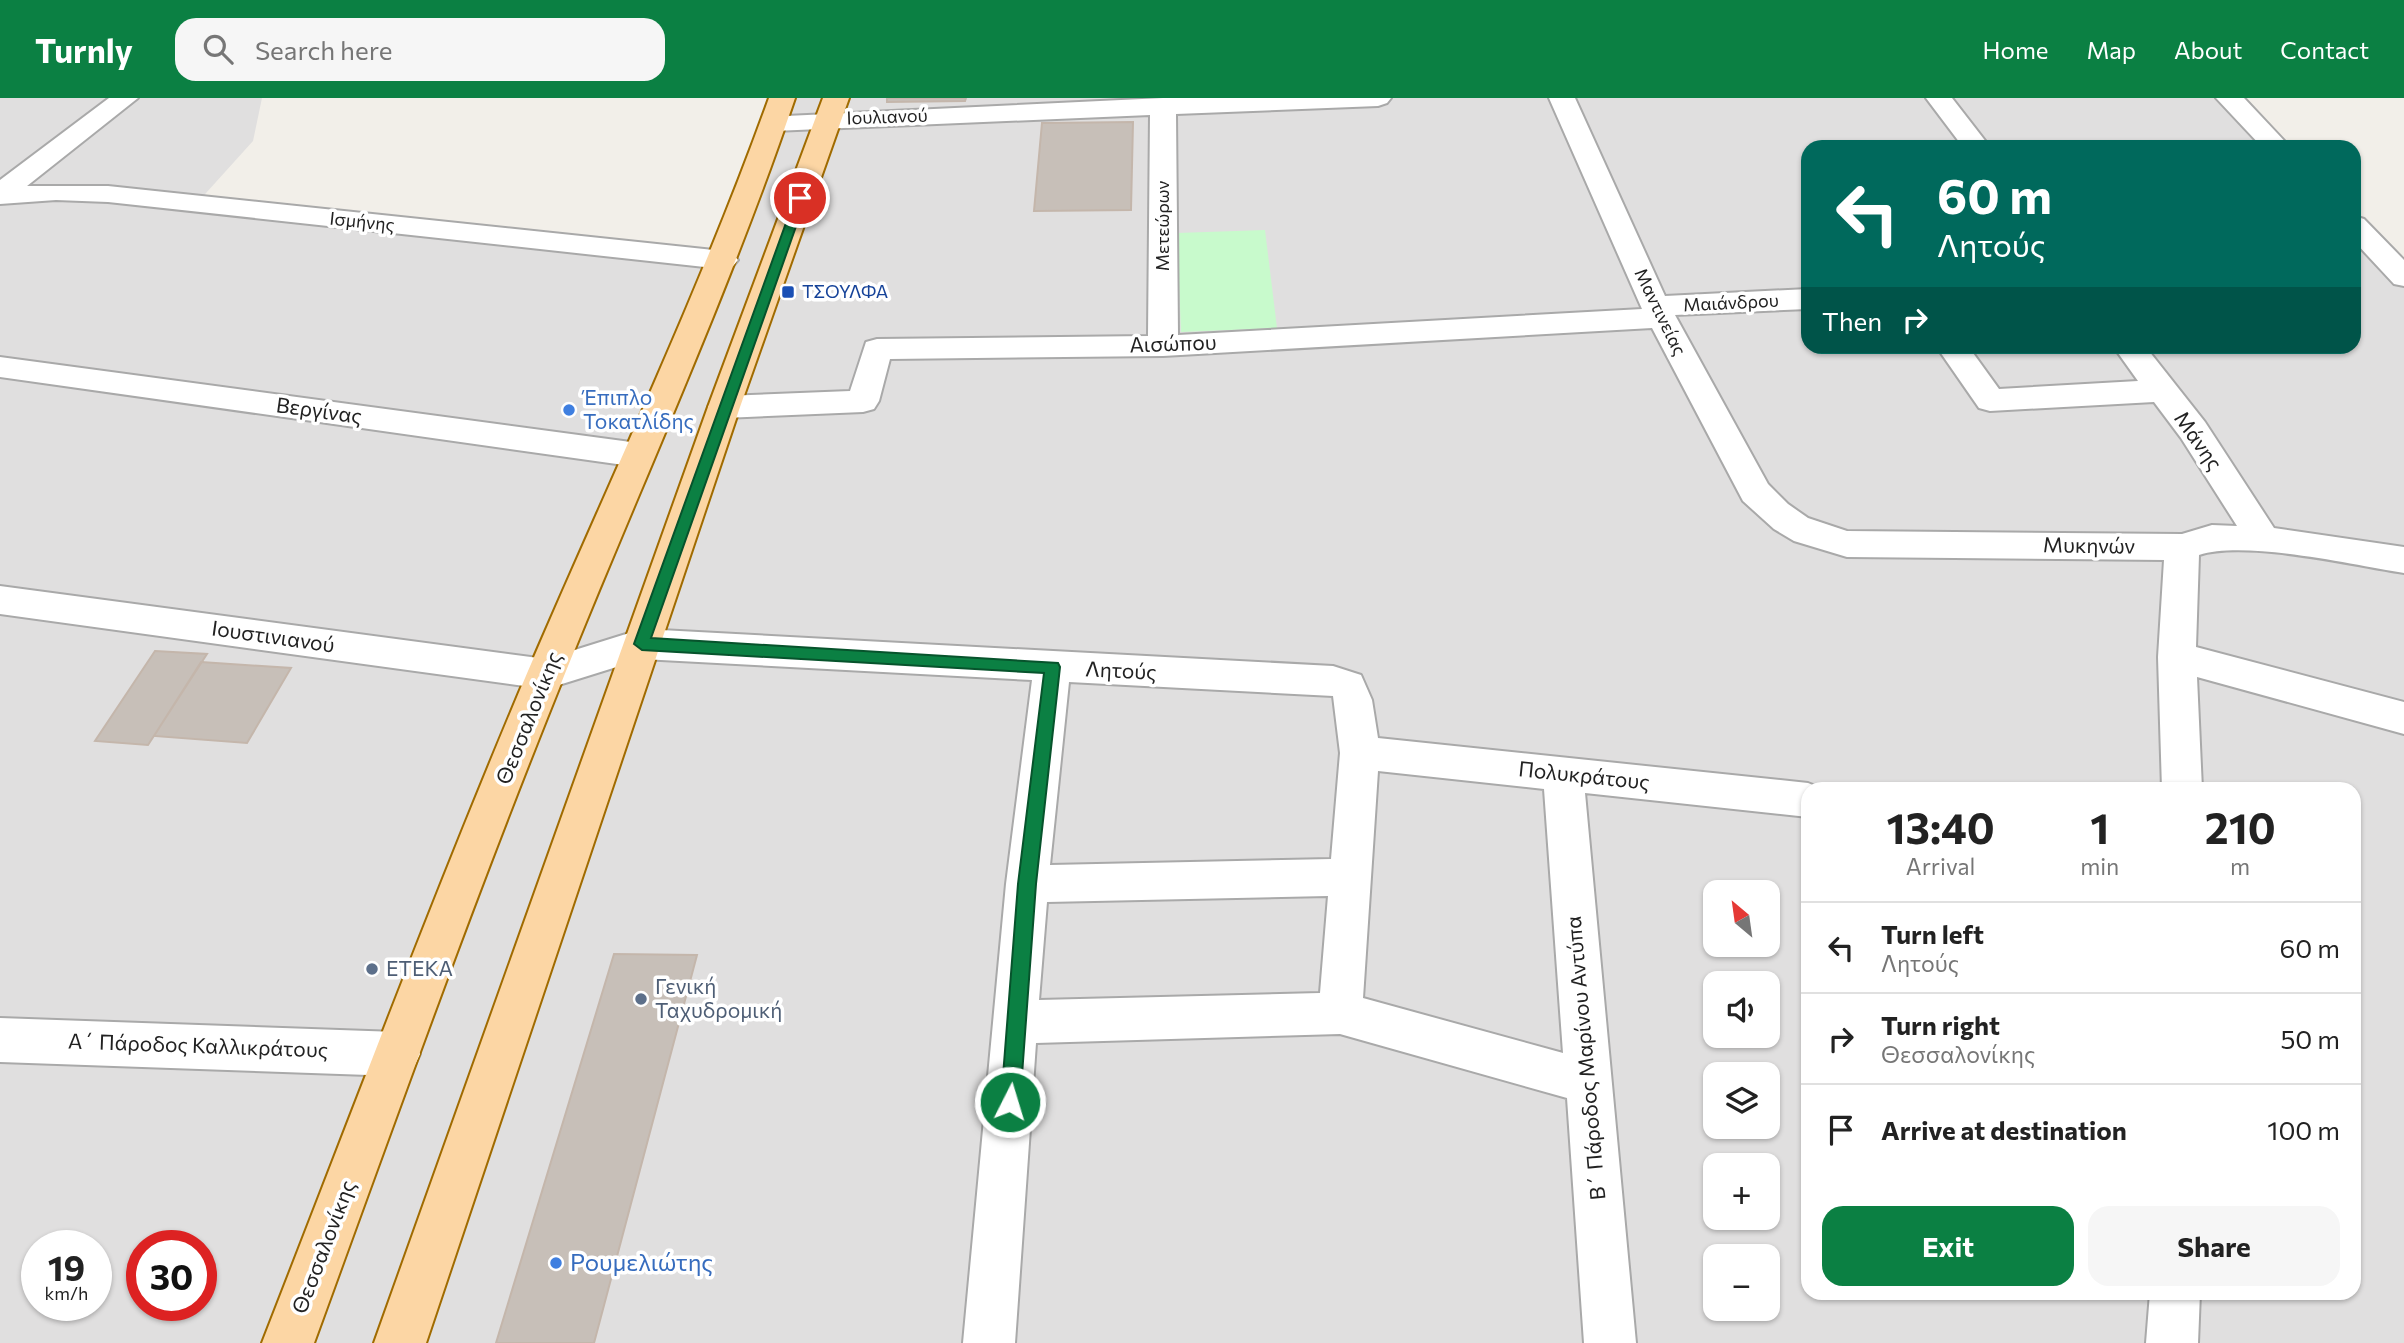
<!DOCTYPE html>
<meta charset="utf-8">
<style>
body{margin:0;font-family:Commissioner,sans-serif;background:#f6f6f6;color:#222;height:100vh;display:flex;flex-direction:column;font-size:26px;white-space:nowrap}
*{box-sizing:border-box;margin:0}
p{font-size:23px;color:#767676}
.icon{flex:none;width:38px;height:38px;fill:none;stroke:currentColor;stroke-width:2;stroke-linecap:round;stroke-linejoin:round}
.map{position:relative;flex:1;overflow:hidden}
.side{position:absolute;left:1801px;top:684px;width:560px;height:518px;display:flex;flex-direction:column;background:#fff;border-radius:21px;box-shadow:0 2px 5px #0004}
.side>*{flex:none}
.guide{position:absolute;left:1801px;top:42px;width:560px;height:214px;border-radius:21px;box-shadow:0 2px 5px #0004;background:#00695c;color:#fff;overflow:hidden}
.needle{width:46px;rotate:331deg}
.tools{position:absolute;left:1703px;top:782px;display:grid;gap:14px}
.tools a{display:grid;place-items:center;width:77px;height:77px;border-radius:14px;background:#fff;box-shadow:0 2px 5px #0004;font-size:35px}
.speed{position:absolute;left:21px;top:1132px;display:flex;gap:14px;font-size:35px;font-weight:700;text-align:center}
.speed>*{display:grid;place-content:center;width:91px;height:91px;border-radius:50%;background:#fff;box-shadow:0 2px 5px #0004;line-height:1}
.speed small{font-size:18px;font-weight:400}
.speed .limit{border:10px solid #d22;background:#fff;color:#111}
.pin{position:absolute;display:grid;place-items:center;width:60px;height:60px;color:#fff;margin:-30px;border:4px solid #fff;border-radius:50%;box-shadow:0 2px 7px #0007}
.me{position:absolute;width:77px;margin:-38px;rotate:5deg;stroke-linejoin:round;filter:drop-shadow(0 0 5px #0008)}
.turn{display:flex;align-items:center;gap:24px;height:147px;padding:0 21px;font-size:32px}
.turn .icon{width:91px;height:91px;stroke-width:2.5}
.turn b{display:block;font-size:49px;line-height:60px}
.then{display:flex;align-items:center;height:66px;padding:0 21px;background:#0003;gap:14px;font-size:26px}
.eta{display:flex;justify-content:space-evenly;align-items:center;height:119px;text-align:center}
.eta b{font-size:42px;font-weight:700;line-height:49px}
.primary-button{display:flex;gap:14px;margin-top:auto;padding:14px 21px}
.primary-button a{flex:1;height:80px;border-radius:21px;background:#0b8043;color:#fff;font-size:28px;font-weight:700;line-height:80px;text-align:center}
.primary-button a+a{background:#f6f6f6;color:#222}
ul{padding:0;list-style:none}
li{display:flex;align-items:center;gap:21px;height:91px;padding:0 21px;border-top:2px solid #e0e0e0}
li div{flex:1}
li b{display:block;font-size:26px}
li em{font-style:normal}
header{display:flex;align-items:center;gap:42px;box-sizing:border-box;height:98px;padding:0 35px;background:#0b8043;color:#fff}
header strong{font-size:33px}
nav{display:flex;gap:38px;margin-inline-start:auto;font-size:24px}
.search{width:490px;height:63px;background:#f6f6f6;display:flex;align-items:center;gap:18px;box-sizing:border-box;padding:0 24px;border-radius:21px;color:#767676;font-size:26px}
.map>svg:first-child{display:block}
.residential{fill:#e0dfdf;fill-rule:evenodd}
.park{fill:#c8facc}
.building{fill:#c7bfb8;stroke:#c4b6ab;stroke-width:2}
.lines{fill:none;stroke-linecap:round;stroke-linejoin:round}
.minor-casing{stroke:#a9a9a9;stroke-width:4}
.major-casing{stroke:#a06b00;stroke-width:4}
.minor{fill:#fff;fill-rule:evenodd}
.major{fill:#fcd6a4;fill-rule:evenodd}
.route{fill:#0b8043;stroke:#07532c;stroke-width:2}
.transit-dot{fill:#1a4fb4;stroke:#fff;stroke-width:2.5}
.shop-dot{fill:#3f7fe0;stroke:#fff;stroke-width:2.5}
.service-dot{fill:#5c6f8a;stroke:#fff;stroke-width:2.5}
.labels{text-anchor:middle;stroke-width:7;stroke-linejoin:round;paint-order:stroke}
.far-street-label{font-size:18px;fill:#222;stroke:#fff}
.far-transit-label{font-size:18px;fill:#164399;stroke:#fff;text-anchor:start}
.street-label{font-size:21px;fill:#222;stroke:#fff}
.shop-label{font-size:21px;fill:#366cbe;stroke:#fff;text-anchor:start}
.service-label{font-size:21px;fill:#4e5e75;stroke:#fff;text-anchor:start}
.near-shop-label{font-size:24px;fill:#366cbe;stroke:#fff;text-anchor:start}
</style>
<header>
<strong>Turnly</strong>
<div class="search"><svg class="icon" aria-label="search" viewBox="0 0 24 24"><circle cx="10" cy="10" r="6"/><path d="M15 15l6 6"/></svg>Search here</div>
<nav><a>Home</a><a>Map</a><a>About</a><a>Contact</a></nav>
</header>
<div class="map">
<svg width="2404" height="1245" viewBox="0 0 2404 1245">
<rect width="100%" height="100%" fill="#f2efe9"/>
<path class="residential" d="M0 0H262L253 43 197 105 723 162 782 0H2229L2277 49H1808V248H2354V127L2404 179V1245H0ZM1808 691H2354V1195H1808ZM1715 794H1768V847H1715ZM1715 886H1768V938H1715ZM1715 976H1768V1029H1715ZM1715 1068H1768V1120H1715ZM37 1148H96V1208H37ZM142 1148H201V1208H142ZM1715 1158H1768V1211H1715Z"/>
<path class="park" d="M1265 132 1277 230 1181 234 1177 135Z"/>
<path class="building" d="M887 0H966L965 3 887 4Z
M1133 24 1131 112 1034 113 1042 25Z
M155 553 207 556 148 647 95 643Z
M201 564 291 570 247 645 154 638Z
M614 856 697 857 594 1245H496Z"/>
<g class="lines">
<defs>
<path id="minor" d="M109 0H138L27 88H108L723 153 733 156 738 162 733 168 723 171 108 104 56 102 0 106V82Z
M1163 0H1391L1387 5 1378 8 1176 16 1178 237 1642 211 1549 0H1575L1665 198 1808 191V211L1675 217 1768 386 1788 406 1808 420 1847 433 2182 436 2212 427 2237 428 2181 340 2154 304 1990 313 1979 310 1936 248H1968L1999 291 2138 283 2113 248H2145L2205 324 2274 430 2404 449V475C2352 467 2246 442 2199 457L2196 549 2404 604V636L2197 579 2202 691H2162L2158 559 2164 462 1847 459 1794 443 1774 431 1743 403 1652 230 1163 258 890 261 879 303 874 311 863 314 724 320 713 317 708 309 713 301 724 298 850 293 866 244 877 241 1148 238 1150 17 774 33 765 31 761 25 765 19Z
M1926 0H1952L1990 49H1963Z
M2216 0H2244L2290 49H2262Z
M2354 118 2364 121 2404 162V188L2394 186 2354 143Z
M0 259 638 345 650 349 655 357 650 365 638 369 0 279Z
M0 488 546 561 642 531 1333 568 1361 577 1372 602 1378 640 1808 685 1823 691H1808V719L1585 695 1636 1245H1584L1567 1000 1340 936 1036 945 1015 1245H963L1006 786 1032 582 642 561 546 591 0 516ZM1069 584 1333 598 1340 655 1331 761 1050 767ZM1378 673 1544 691 1563 955 1363 900ZM1328 798 1320 895 1039 902 1047 804Z
M0 920 397 934 413 941 420 956 413 971 397 978 0 964Z
M2150 1195H2200L2198 1245H2146Z"/>
<path id="major" d="M769 0H795C729 195 643 382 566 573 476 795 396 1020 314 1245H262C350 1020 434 795 528 573 610 382 699 195 769 0Z
M823 0H849L740 309 426 1245H374L708 309Z"/>
</defs>
<use href="#minor" class="minor-casing"/>
<use href="#major" class="major-casing"/>
<use href="#minor" class="minor"/>
<use href="#major" class="major"/>
</g>
<path class="route" d="M800 96 806 100 651 540 1058 565 1060 569 1036 786 1020 1004 1017 1011 1010 1014 1003 1011 1001 1004 1018 786 1044 575 642 552 634 546 795 100Z"/>
<rect class="transit-dot" x="781" y="187" width="14" height="14" rx="3.5"/>
<g class="shop-dot">
<circle cx="569" cy="312" r="7"/>
<circle cx="556" cy="1165" r="7"/>
</g>
<g class="service-dot">
<circle cx="372" cy="871" r="7"/>
<circle cx="641" cy="901" r="7"/>
</g>
<g class="labels">
<g class="far-street-label">
<text transform="translate(887 19) rotate(-2)" y="6">Ιουλιανού</text>
<text transform="translate(362 124) rotate(6)" y="6">Ισμήνης</text>
<text transform="translate(1163 128) rotate(-90)" y="6">Μετεώρων</text>
<text transform="translate(1731 205) rotate(-3)" y="6">Μαιάνδρου</text>
<text transform="translate(1660 214) rotate(64)" y="6">Μαντινείας</text>
</g>
<g class="far-transit-label">
<text x="802" y="200">ΤΣΟΥΛΦΑ</text>
</g>
<g class="street-label">
<text transform="translate(1173 246) rotate(-2)" y="7">Αισώπου</text>
<text transform="translate(319 313) rotate(8)" y="7">Βεργίνας</text>
<text transform="translate(2198 343) rotate(55)" y="7">Μάνης</text>
<text transform="translate(2089 448) rotate(1)" y="7">Μυκηνών</text>
<text transform="translate(273 539) rotate(8)" y="7">Ιουστινιανού</text>
<text transform="translate(1121 573) rotate(3)" y="7">Λητούς</text>
<text transform="translate(529 620) rotate(-68)" y="7">Θεσσαλονίκης</text>
<text transform="translate(1584 678) rotate(6)" y="7">Πολυκράτους</text>
<text transform="translate(198 948) rotate(2)" y="7">Α΄ Πάροδος Καλλικράτους</text>
<text transform="translate(1586 960) rotate(-95)" y="7">Β΄ Πάροδος Μαρίνου Αντύπα</text>
<text transform="translate(324 1149) rotate(-69)" y="7">Θεσσαλονίκης</text>
</g>
<g class="shop-label">
<text x="583" y="307">Έπιπλο<tspan x="583" dy="24">Τοκατλίδης</tspan></text>
</g>
<g class="service-label">
<text x="386" y="878">ΕΤΕΚΑ</text>
<text x="655" y="896">Γενική<tspan x="655" dy="24">Ταχυδρομική</tspan></text>
</g>
<g class="near-shop-label">
<text x="570" y="1173">Ρουμελιώτης</text>
</g>
</g>
</svg>
<div class="tools">
<a><svg class="needle" viewBox="-14 -14 28 28"><path d="M0-13l5 13h-10z" fill="#e53935"/><path d="M0 13l5-13h-10z" fill="#767676"/></svg></a>
<a><svg class="icon" aria-label="sound" viewBox="0 0 24 24"><path d="M4 9h4l5-4v14l-5-4H4zM17 9q2 3 0 6"/></svg></a>
<a><svg class="icon" aria-label="layers" viewBox="0 0 24 24"><path d="M12 4l9 5-9 5-9-5zM3 14l9 5 9-5"/></svg></a>
<a>+</a>
<a>−</a>
</div>
<div class="speed"><div>19<small>km/h</small></div><div class="limit">30</div></div>
<div class="pin" style="left:800px;top:100px;background:#d93025"><svg class="icon" aria-label="arrive" viewBox="0 0 24 24"><path d="M6 21V4h12l-3 4 3 4H6"/></svg></div>
<svg class="me" style="left:1010px;top:1004px" viewBox="-20 -20 40 40"><circle r="17" fill="#0b8043" stroke="#fff" stroke-width="3"/><path d="M0-11L8 9 0 5-8 9z" fill="#fff"/></svg>
<div class="guide">
<div class="turn"><svg class="icon" aria-label="left" viewBox="0 0 24 24"><path d="M17 20v-9H6M10 6l-5 5 5 5"/></svg><div><b>60 m</b>Λητούς</div></div>
<div class="then">Then<svg class="icon" aria-label="right" viewBox="0 0 24 24"><path d="M7 20v-9h11M14 6l5 5-5 5"/></svg></div>
</div>
<section class="side">
<div class="eta">
<div><b>13:40</b><p>Arrival</p></div>
<div><b>1</b><p>min</p></div>
<div><b>210</b><p>m</p></div>
</div>
<ul>
<li><svg class="icon" aria-label="left" viewBox="0 0 24 24"><path d="M17 20v-9H6M10 6l-5 5 5 5"/></svg><div><b>Turn left</b><p>Λητούς</p></div><em>60 m</em></li>
<li><svg class="icon" aria-label="right" viewBox="0 0 24 24"><path d="M7 20v-9h11M14 6l5 5-5 5"/></svg><div><b>Turn right</b><p>Θεσσαλονίκης</p></div><em>50 m</em></li>
<li><svg class="icon" aria-label="arrive" viewBox="0 0 24 24"><path d="M6 21V4h12l-3 4 3 4H6"/></svg><div><b>Arrive at destination</b></div><em>100 m</em></li>
</ul>
<div class="primary-button"><a>Exit</a><a>Share</a></div>
</section>
</div>
